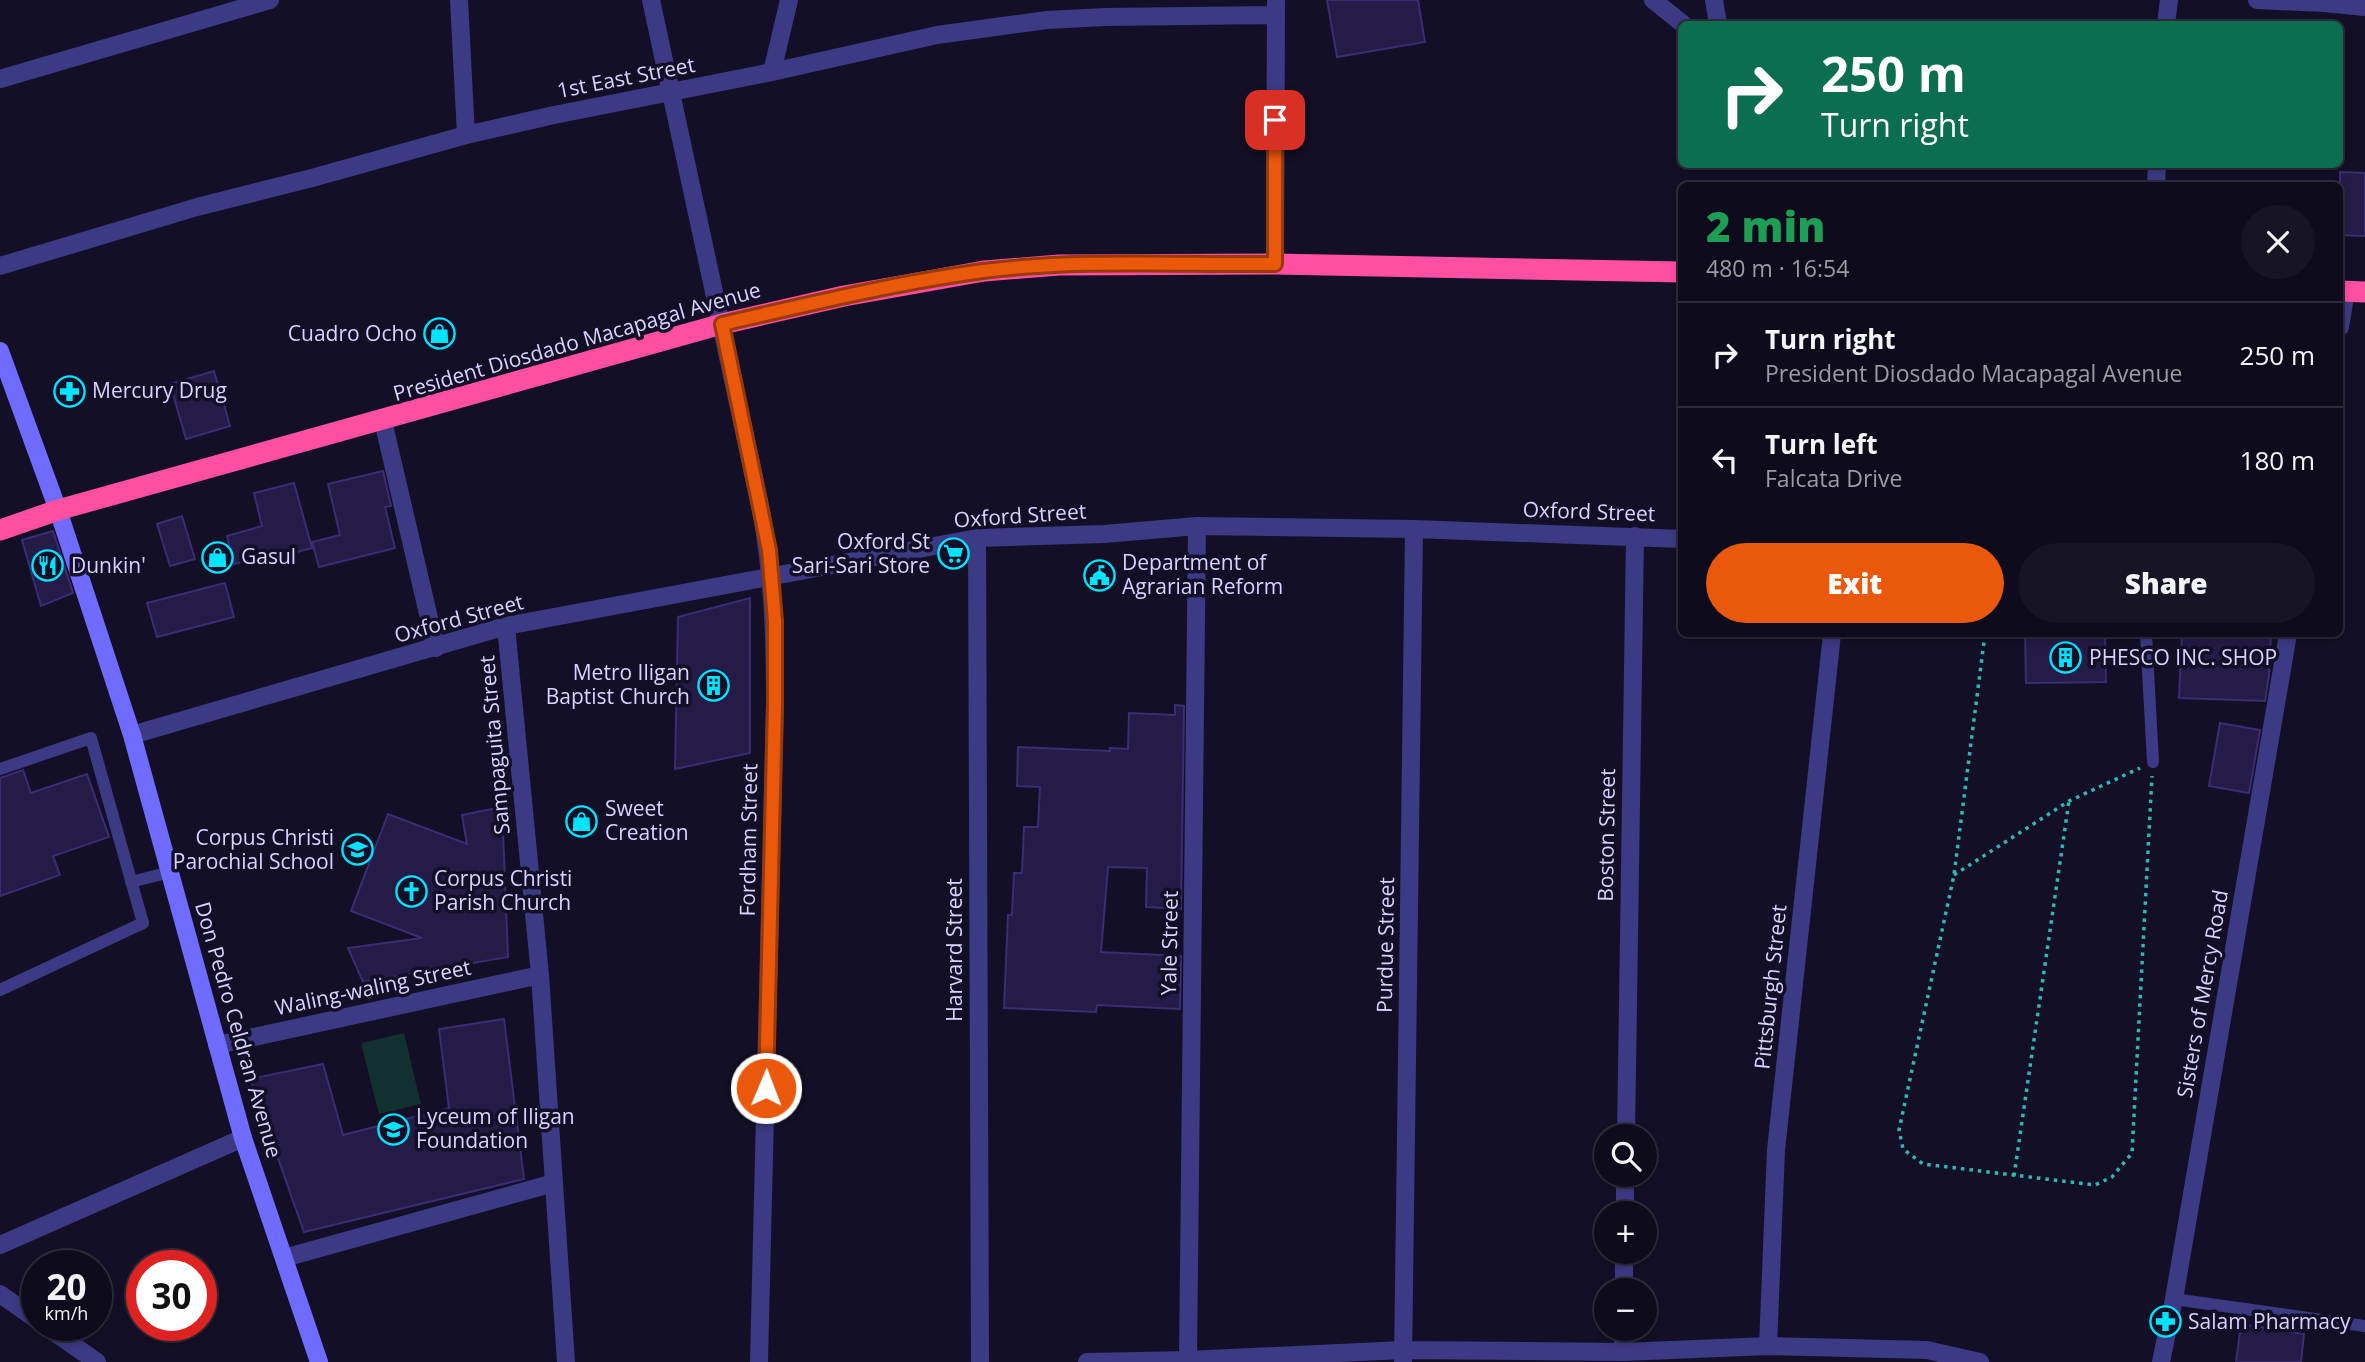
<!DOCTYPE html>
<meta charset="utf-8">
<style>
body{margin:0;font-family:"Open Sans",sans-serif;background:#171425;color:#f1f3f6;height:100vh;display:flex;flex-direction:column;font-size:26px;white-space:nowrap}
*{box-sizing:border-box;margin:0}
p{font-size:23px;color:#9b9ba3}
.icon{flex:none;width:38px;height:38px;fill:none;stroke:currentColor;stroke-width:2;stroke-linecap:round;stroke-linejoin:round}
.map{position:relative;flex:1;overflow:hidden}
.drawer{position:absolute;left:1678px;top:182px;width:665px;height:455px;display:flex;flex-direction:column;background:#0e0b1c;border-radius:10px;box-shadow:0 4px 10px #0003,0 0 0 2px #2e2b3b}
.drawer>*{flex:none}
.banner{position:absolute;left:1678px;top:21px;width:665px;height:147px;border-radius:10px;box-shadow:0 4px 10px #0003,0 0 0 2px #2e2b3b;background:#0b6e4f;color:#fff;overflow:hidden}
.controls{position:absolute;left:1594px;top:1124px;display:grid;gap:14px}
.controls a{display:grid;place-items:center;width:63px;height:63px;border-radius:50%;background:#0e0b1c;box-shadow:0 4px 10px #0003,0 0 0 2px #2e2b3b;font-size:35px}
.speed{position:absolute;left:21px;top:1250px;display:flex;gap:14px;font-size:35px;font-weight:700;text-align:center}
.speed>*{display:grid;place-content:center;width:91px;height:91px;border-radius:50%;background:#0e0b1c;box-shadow:0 4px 10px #0003,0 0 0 2px #2e2b3b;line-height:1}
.speed small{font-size:18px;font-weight:400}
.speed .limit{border:10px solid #d22;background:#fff;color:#111}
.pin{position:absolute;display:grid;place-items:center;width:60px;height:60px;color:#fff;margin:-30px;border-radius:14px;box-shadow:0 4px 10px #0006}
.me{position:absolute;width:77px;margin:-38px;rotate:1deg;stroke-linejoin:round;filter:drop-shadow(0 0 5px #0008)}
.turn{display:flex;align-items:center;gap:24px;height:147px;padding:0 28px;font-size:32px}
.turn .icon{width:91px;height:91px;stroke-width:2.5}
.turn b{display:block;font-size:49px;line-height:60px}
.round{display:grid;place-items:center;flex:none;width:74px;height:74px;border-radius:37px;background:#171425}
.overview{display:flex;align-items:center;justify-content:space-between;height:119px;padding:0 28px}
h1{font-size:42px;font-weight:800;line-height:52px;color:#1e9e55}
.cta{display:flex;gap:14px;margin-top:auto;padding:14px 28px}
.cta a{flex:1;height:80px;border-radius:42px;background:#ea580c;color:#fff;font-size:28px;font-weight:800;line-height:80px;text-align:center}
.cta a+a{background:#171425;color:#f1f3f6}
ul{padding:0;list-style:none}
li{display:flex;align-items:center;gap:21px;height:105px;padding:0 28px;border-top:2px solid #2e2b3b}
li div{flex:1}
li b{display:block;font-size:26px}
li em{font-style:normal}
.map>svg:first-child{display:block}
.green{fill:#12302f}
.building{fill:#241b47;stroke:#3b2d73;stroke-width:2}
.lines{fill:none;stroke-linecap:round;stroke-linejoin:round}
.path{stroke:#2fb8b0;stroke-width:3.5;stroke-dasharray:3.5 5;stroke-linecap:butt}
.lane{stroke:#3d3a85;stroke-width:12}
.street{stroke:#3d3a85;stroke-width:18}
.secondary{stroke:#6f6bff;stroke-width:18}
.highway{stroke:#ff4fa3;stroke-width:21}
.route-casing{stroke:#983908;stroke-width:18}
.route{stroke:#ea580c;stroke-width:12}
.labels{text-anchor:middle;stroke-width:7;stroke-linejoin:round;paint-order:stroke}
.street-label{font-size:21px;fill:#d9d4ff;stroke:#130f26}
.poi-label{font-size:21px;fill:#d9d4ff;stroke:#130f26;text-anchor:start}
</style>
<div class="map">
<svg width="2365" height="1362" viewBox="0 0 2365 1362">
<rect width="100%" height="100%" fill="#130f26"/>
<path class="green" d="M404 1033 421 1104 379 1114 361 1043Z"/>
<path class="building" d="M1327 0H1418L1425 42 1337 57Z
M2340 172 2365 173V236L2340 235Z
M214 371 230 426 186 439 170 384Z
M383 471 391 506 385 507 395 548 319 567 312 542 340 535 328 484Z
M294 483 312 548 271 559 270 555 234 564 227 536 262 526 254 493Z
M182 516 195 559 170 566 157 524Z
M53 531 73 593 41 606 22 540Z
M225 583 234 617 157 637 147 603Z
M750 598V753L675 769 678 617Z
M2025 634H2105L2106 682 2026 683Z
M2182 634H2271L2269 675 2265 701 2179 698Z
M1175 705 1184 706 1181 909 1146 907 1147 868 1108 867 1101 952 1181 956 1180 1009 1097 1005 1096 1012 1004 1008 1008 915H1012L1014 873H1022L1024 827H1038L1040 787 1017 786 1018 747 1110 751V748L1128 749 1129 713 1175 715Z
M2220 723 2260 730 2249 793 2209 786Z
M23 770 31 793 87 774 109 837 53 856 60 875 0 896V778Z
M502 807 508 957 363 982 348 948 422 938 351 911 388 814 467 844 462 815Z
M504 1019 524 1179 304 1232 250 1079 323 1064 343 1135 449 1108 439 1029Z
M2241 1324 2304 1334 2301 1362H2236Z"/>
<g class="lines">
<path class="path" d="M1985 634 1954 875 1899 1130 1903 1149 1923 1164 2095 1185 2112 1177 2132 1153 2152 776
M1954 875 2069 801 2140 768
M2014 1176 2069 801"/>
<path class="lane" d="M2146 634 2153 762
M0 769 91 738 143 923 0 990
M131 882 170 872
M2174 1299 2365 1326"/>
<path class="street" d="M459 0 466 135
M651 0 760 505C773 571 775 637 775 704L759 1362
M1653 0 1683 24
M1714 0 1718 24
M2257 0 2324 3 2325 0
M2324 3 2365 7
M2166 24 2169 0
M772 72 789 0
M0 79 270 0
M2156 186 2157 164
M1275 264 1276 0
M0 266 197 207 312 178 466 135 554 115 772 72 937 35 1047 20 1105 17 1275 15
M2340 327 2346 291
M383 421 436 648
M977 538 980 1362
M506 626 540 975 566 1362
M132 735 506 626 977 538 1104 534 1197 526 1414 529 1682 539
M217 1045 540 975
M1626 1136 1635 536
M1625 1213V1174
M0 1245 243 1138
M284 1258 554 1183
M1624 1290V1251
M0 1294 37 1320
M44 1325 97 1362
M1768 1346 1776 1150 1832 634
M1623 1352V1328
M1188 1360 1197 526
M1087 1362 1188 1360 1403 1350 1623 1352 1768 1346 1927 1350 1980 1362
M1403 1362 1414 529
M2161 1362 2174 1299 2288 634"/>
<path class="secondary" d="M0 351 58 510 132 735 243 1138 319 1362"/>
<path class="highway" d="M2340 291 2365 292
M0 530 58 510 722 324 844 296 984 271 1059 265 1275 264 1682 272"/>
</g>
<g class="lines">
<defs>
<path id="route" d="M766 1088 775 704V621L769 550 722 324C809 304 895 283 983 271 1079 259 1178 265 1275 264V120"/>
</defs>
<use href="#route" class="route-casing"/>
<use href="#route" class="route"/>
</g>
<defs>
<symbol id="shop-ring" viewBox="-11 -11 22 22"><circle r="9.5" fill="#130f26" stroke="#00e5ff" stroke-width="1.5"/><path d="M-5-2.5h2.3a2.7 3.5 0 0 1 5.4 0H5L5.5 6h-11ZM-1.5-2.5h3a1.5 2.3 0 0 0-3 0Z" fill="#00e5ff"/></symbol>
<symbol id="pharmacy-ring" viewBox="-11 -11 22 22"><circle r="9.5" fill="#130f26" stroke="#00e5ff" stroke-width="1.5"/><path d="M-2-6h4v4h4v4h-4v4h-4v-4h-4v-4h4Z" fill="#00e5ff"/></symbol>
<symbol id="supermarket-ring" viewBox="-11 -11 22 22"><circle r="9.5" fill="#130f26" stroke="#00e5ff" stroke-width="1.5"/><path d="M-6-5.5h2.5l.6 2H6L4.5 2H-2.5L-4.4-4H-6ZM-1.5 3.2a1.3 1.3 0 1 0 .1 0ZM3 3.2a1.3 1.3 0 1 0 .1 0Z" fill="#00e5ff"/></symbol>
<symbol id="restaurant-ring" viewBox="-11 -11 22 22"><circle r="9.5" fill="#130f26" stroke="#00e5ff" stroke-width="1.5"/><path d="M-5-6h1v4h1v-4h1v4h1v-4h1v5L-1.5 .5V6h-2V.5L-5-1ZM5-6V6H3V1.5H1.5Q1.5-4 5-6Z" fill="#00e5ff"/></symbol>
<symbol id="civic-ring" viewBox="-11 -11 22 22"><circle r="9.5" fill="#130f26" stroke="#00e5ff" stroke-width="1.5"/><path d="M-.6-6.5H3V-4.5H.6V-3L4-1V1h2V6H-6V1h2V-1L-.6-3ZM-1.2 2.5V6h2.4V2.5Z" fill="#00e5ff"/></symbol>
<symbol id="building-ring" viewBox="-11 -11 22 22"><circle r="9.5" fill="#130f26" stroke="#00e5ff" stroke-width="1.5"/><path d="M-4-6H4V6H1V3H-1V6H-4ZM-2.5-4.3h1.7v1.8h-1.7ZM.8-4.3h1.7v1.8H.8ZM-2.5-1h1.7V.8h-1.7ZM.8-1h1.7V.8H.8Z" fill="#00e5ff"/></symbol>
<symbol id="school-ring" viewBox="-11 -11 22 22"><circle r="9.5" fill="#130f26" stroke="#00e5ff" stroke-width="1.5"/><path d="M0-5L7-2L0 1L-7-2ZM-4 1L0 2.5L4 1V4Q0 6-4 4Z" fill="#00e5ff"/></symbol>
<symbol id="church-ring" viewBox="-11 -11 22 22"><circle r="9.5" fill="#130f26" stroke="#00e5ff" stroke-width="1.5"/><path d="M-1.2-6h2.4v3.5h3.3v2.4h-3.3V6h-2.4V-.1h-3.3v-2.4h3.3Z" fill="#00e5ff"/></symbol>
<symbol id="university-ring" viewBox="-11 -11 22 22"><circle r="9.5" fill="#130f26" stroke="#00e5ff" stroke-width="1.5"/><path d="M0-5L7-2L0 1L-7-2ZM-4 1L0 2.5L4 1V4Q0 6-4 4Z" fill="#00e5ff"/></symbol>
</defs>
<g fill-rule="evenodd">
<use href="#shop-ring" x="422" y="316" width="35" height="35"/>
<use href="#pharmacy-ring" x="52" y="374" width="35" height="35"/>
<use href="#supermarket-ring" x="936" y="536" width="35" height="35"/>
<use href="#shop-ring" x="200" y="540" width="35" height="35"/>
<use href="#restaurant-ring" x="30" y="548" width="35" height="35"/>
<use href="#civic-ring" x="1082" y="558" width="35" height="35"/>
<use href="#building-ring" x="2048" y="640" width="35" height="35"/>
<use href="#building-ring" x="696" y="668" width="35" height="35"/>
<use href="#shop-ring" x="564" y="804" width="35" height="35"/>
<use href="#school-ring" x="340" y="832" width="35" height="35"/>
<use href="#church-ring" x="394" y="874" width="35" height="35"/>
<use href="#university-ring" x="376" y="1112" width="35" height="35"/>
<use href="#pharmacy-ring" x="2148" y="1304" width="35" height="35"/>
</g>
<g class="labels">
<g class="street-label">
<text transform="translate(626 78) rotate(-11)" y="7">1st East Street</text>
<text transform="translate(577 342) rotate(-16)" y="7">President Diosdado Macapagal Avenue</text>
<text transform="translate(1589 512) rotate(2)" y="7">Oxford Street</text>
<text transform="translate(1020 516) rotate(-4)" y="7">Oxford Street</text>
<text transform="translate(459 619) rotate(-15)" y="7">Oxford Street</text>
<text transform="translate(495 745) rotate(-95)" y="7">Sampaguita Street</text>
<text transform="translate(1607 835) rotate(-89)" y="7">Boston Street</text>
<text transform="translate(749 840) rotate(-89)" y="7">Fordham Street</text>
<text transform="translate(1170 943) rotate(-89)" y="7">Yale Street</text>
<text transform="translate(1386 945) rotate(-89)" y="7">Purdue Street</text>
<text transform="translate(955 950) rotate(-90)" y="7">Harvard Street</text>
<text transform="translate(1771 987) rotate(-84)" y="7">Pittsburgh Street</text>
<text transform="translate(373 988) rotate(-12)" y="7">Waling-waling Street</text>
<text transform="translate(2203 994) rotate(-80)" y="7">Sisters of Mercy Road</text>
<text transform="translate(238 1030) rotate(74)" y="7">Don Pedro Celdran Avenue</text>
</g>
<g class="poi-label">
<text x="417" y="341" text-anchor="end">Cuadro Ocho</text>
<text x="92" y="398">Mercury Drug</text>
<text x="930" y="549" text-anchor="end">Oxford St<tspan x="930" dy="24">Sari-Sari Store</tspan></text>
<text x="241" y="564">Gasul</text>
<text x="1122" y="570">Department of<tspan x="1122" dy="24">Agrarian Reform</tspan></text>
<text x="71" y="573">Dunkin'</text>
<text x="2089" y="665">PHESCO INC. SHOP</text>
<text x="690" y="680" text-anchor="end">Metro Iligan<tspan x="690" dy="24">Baptist Church</tspan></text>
<text x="605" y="816">Sweet<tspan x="605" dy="24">Creation</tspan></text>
<text x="334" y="845" text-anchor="end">Corpus Christi<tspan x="334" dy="24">Parochial School</tspan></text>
<text x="434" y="886">Corpus Christi<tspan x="434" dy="24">Parish Church</tspan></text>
<text x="416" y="1124">Lyceum of Iligan<tspan x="416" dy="24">Foundation</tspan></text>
<text x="2188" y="1329">Salam Pharmacy</text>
</g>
</g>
</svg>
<div class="controls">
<a><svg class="icon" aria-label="search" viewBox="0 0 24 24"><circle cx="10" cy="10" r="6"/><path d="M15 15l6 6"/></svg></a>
<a>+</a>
<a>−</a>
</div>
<div class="speed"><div>20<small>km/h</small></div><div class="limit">30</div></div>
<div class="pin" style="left:1275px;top:120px;background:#d93025"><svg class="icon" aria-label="arrive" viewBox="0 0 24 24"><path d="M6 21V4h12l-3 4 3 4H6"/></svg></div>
<svg class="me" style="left:766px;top:1088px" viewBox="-20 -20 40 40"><circle r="17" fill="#ea580c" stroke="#fff" stroke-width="3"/><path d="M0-11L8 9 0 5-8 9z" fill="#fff"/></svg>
<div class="banner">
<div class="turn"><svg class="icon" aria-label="right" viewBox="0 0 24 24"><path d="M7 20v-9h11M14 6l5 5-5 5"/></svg><div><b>250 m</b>Turn right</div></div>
</div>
<section class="drawer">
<div class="overview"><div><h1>2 min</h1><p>480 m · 16:54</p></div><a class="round"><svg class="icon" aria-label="close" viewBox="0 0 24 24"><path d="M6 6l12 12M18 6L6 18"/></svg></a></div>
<ul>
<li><svg class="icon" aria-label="right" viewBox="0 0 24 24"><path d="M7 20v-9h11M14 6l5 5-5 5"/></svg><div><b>Turn right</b><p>President Diosdado Macapagal Avenue</p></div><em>250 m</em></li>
<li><svg class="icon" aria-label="left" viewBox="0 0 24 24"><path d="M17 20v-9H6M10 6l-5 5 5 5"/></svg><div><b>Turn left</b><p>Falcata Drive</p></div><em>180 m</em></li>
</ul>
<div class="cta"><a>Exit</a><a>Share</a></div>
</section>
</div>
